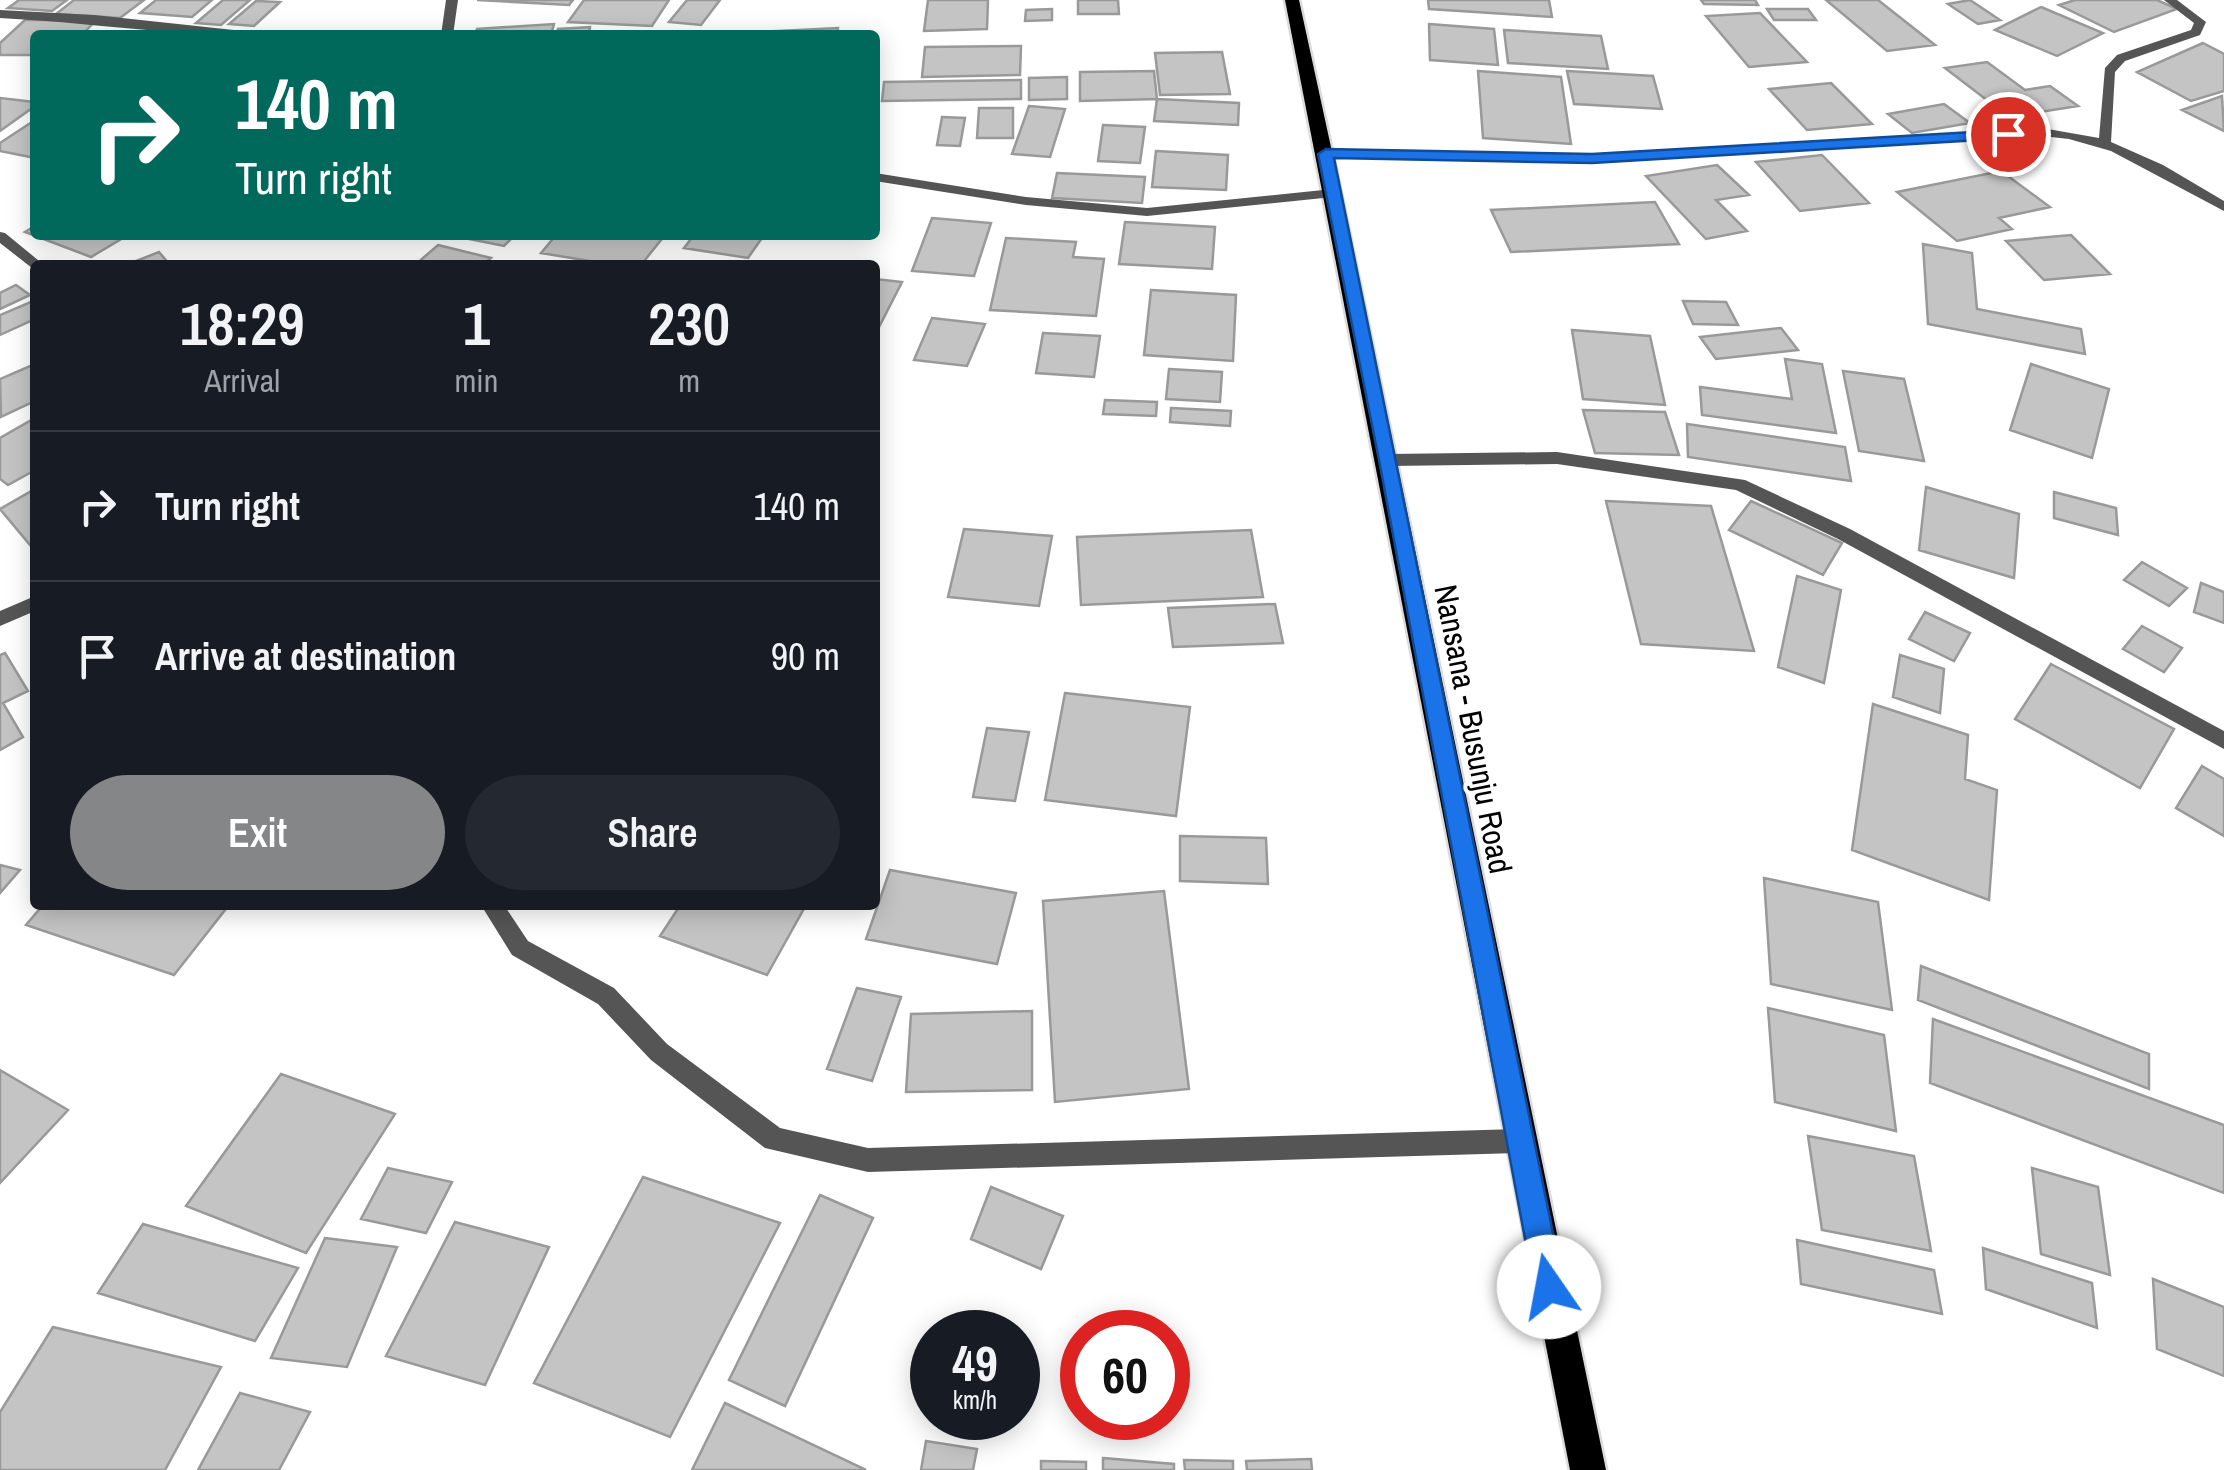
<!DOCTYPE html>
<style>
body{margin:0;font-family:"Archivo Narrow",sans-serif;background:#242831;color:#f1f3f6;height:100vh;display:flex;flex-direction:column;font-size:38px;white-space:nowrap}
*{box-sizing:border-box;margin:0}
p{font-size:32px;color:#9ea1a6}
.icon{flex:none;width:55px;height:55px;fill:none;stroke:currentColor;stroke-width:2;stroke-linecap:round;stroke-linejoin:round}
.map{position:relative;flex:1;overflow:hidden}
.drawer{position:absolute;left:30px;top:260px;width:850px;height:650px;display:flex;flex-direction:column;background:#171b24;border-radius:10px;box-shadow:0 5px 25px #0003}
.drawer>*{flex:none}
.hud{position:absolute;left:30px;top:30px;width:850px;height:210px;border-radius:10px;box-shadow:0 5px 25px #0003;background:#00695c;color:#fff;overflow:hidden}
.speed{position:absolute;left:910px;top:1310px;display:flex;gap:20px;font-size:50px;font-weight:700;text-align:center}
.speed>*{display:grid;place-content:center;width:130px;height:130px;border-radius:50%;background:#171b24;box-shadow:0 5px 25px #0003;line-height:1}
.speed small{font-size:25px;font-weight:400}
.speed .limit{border:15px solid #d22;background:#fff;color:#111}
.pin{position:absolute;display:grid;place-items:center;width:85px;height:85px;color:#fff;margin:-42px;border:5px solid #fff;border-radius:50%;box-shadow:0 2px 10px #0007}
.me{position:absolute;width:110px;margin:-55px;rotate:348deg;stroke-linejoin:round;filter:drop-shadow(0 0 8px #0008)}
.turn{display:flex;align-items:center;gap:35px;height:210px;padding:0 40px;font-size:45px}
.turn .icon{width:130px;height:130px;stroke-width:2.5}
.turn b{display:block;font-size:70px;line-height:85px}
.eta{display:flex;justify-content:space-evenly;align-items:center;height:170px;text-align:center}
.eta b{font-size:60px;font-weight:600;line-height:70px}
.action{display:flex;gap:20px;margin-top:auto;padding:20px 40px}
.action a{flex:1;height:115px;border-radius:60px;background:#858687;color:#fff;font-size:40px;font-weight:600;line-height:115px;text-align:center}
.action a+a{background:#242831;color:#f1f3f6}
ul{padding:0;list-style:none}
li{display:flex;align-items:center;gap:30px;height:150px;padding:0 40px;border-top:2px solid #363941}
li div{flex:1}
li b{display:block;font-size:38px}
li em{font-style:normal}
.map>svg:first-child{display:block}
.building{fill:#c4c4c4;stroke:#999;stroke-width:2.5}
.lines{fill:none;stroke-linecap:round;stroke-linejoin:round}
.primary-casing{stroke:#dbdbdb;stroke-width:5}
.street{fill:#555;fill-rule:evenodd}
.primary{fill:#000;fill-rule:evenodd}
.route{fill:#1a73e8;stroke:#114b97;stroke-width:2.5}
.labels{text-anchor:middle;stroke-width:8;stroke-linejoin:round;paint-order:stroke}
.street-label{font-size:32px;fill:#000;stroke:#fff}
</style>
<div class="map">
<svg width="2224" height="1470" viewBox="0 0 2224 1470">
<rect width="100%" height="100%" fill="#fff"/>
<path class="building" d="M19 0H67L52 11 8 8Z
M74 0H144L120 18 56 14Z
M156 0H212L192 17 140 13Z
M223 0H250L221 25 196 23Z
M477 0H573L569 5Z
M584 0H669L652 26 568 22Z
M687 0H720L701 25 669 22Z
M928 0H988L987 29 924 31Z
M1078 0H1118L1119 14H1078Z
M1428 0H1549L1552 17 1429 9Z
M1701 0H1755L1758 5 1704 4Z
M1826 0H1878L1935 45 1887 51Z
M1970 0 2000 20 1978 24 1948 4Z
M2075 0H2157L2177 9 2114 32 2059 5Z
M256 1 280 2 254 26 229 24Z
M2041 7 2103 33 2057 56 1995 30Z
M1052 9V20L1025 21 1026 10Z
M1767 9H1808L1816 20H1774Z
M1760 13 1807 62 1749 67 1706 16Z
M25 20H96L82 35H35V55H0V43Z
M554 24 551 35H475L477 29Z
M1429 24 1494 29 1498 65 1430 60Z
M590 27 589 35H556L558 29Z
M838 28 837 35H718V34Z
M1504 30 1601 36 1608 69 1508 63Z
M2203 43 2224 54V91L2191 101 2137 72Z
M1021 46 1020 75 922 77 925 47Z
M1222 52 1230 94 1160 95 1155 53Z
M1987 62 2025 90 2050 86 2078 106 2009 117 1945 68Z
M1154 71 1157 99 1080 101V72Z
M1478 71 1561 77 1571 144 1483 138Z
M1567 71 1653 76 1662 109 1574 104Z
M1067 77V99L1029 100V78Z
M1021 80V99L882 101 884 82Z
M1831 83 1872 124 1807 130 1769 89Z
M2222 96 2224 131 2182 110Z
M0 98 35 102V106L0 131Z
M1157 99 1239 103 1238 125 1154 121Z
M1944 104 1970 123 1912 133 1888 114Z
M1029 106 1065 109 1050 157 1012 154Z
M979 108H1013V138H977Z
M942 117 965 118 960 146 937 145Z
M35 120V158L0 151V143Z
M1103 125 1145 127 1140 163 1098 161Z
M1156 151 1228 155 1226 190 1152 187Z
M1822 155 1869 203 1800 211 1756 162Z
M1717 165 1749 195 1716 200 1747 231 1706 239 1646 176Z
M2001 171 2050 207 1999 218 2012 229 1957 241 1897 192Z
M1057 173 1145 177 1142 203 1052 198Z
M1655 202 1679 244 1511 252 1491 210Z
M932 218 991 223 974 276 912 271Z
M1125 222 1215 227 1212 269 1119 264Z
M35 226V235H128L91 257 25 232Z
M449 235H515L504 246Z
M556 235H665L641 265H614L541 253Z
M694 235H764L748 258 684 248Z
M2071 235 2110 274 2044 280 2006 241Z
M1006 238 1076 242 1073 257 1104 259 1096 316 990 310Z
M1923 244 1972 253 1977 309 2081 329 2085 354 1928 324Z
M438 245 491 258 483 265H415Z
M159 252 170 265H126Z
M875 279 902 282 875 335Z
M16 285 30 295 0 309V293Z
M1151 290 1236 295 1233 361 1144 355Z
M33 301 35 319 0 335V315Z
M1683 301 1726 302 1738 325 1693 324Z
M932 318 985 324 967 366 914 360Z
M1781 328 1798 350 1716 359 1700 337Z
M1572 330 1650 336 1665 405 1583 399Z
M1043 333 1100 336 1094 377 1036 373Z
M1785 359 1822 364 1836 433 1702 415 1700 387 1792 399Z
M35 364V401L1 417 0 379Z
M2031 364 2109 389 2092 458 2010 430Z
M1169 369 1222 372 1220 402 1166 399Z
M1843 371 1904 379 1924 461 1859 451Z
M1105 400 1157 402 1156 416 1103 414Z
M1171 408 1231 411 1230 426 1170 422Z
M1583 410 1665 412 1679 455 1595 453Z
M35 418V470L8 485 0 479V438Z
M1687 424 1845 447 1851 481 1688 457Z
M1926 487 2019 514 2014 578 1919 550Z
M35 489V551L0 509Z
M2054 492 2116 508 2118 535 2054 518Z
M1606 501 1711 506 1754 651 1641 644Z
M1751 501 1842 543 1823 575 1729 530Z
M964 529 1052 536 1039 606 948 597Z
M1251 530 1263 597 1081 605 1077 537Z
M2142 562 2187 588 2169 606 2124 580Z
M1797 576 1841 590 1824 683 1778 667Z
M2201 583 2224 592V623L2194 612Z
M1275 604 1283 643 1173 647 1168 608Z
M1925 612 1970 633 1954 661 1909 639Z
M2142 626 2182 648 2164 672 2123 649Z
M5 653 28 691 3 703 23 737 0 750V655Z
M1900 655 1944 669 1940 713 1893 697Z
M2051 664 2174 729 2140 788 2015 719Z
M1065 693 1190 707 1176 816 1045 800Z
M1873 704 1968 735 1965 779 1997 790 1989 900 1852 850Z
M987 728 1029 732 1015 801 973 797Z
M2202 766 2224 779V836L2176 808Z
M1180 836 1266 838 1268 884 1180 881Z
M0 865 20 870 0 893Z
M890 870 1016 893 997 964 866 939Z
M1764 878 1878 902 1892 1010 1771 984Z
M1164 891 1189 1089 1055 1102 1043 901Z
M43 905H229L174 975 26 925Z
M672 905H806L767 975 660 936 679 907Z
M1921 966 2149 1054V1089L1918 1000Z
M857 988 901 997 872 1081 827 1069Z
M1768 1008 1884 1035 1896 1131 1775 1102Z
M1032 1011V1090L906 1092 911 1014Z
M1933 1019 2224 1125V1193L1930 1083Z
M0 1070 68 1110 0 1183Z
M281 1074 395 1114 306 1253 186 1206Z
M1808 1136 1914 1156 1931 1251 1822 1230Z
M388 1168 452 1182 426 1233 361 1219Z
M2032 1168 2098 1187 2110 1275 2041 1254Z
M643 1177 780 1223 670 1437 534 1383Z
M991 1187 1063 1216 1041 1269 971 1239Z
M820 1195 873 1218 785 1406 729 1380Z
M455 1222 549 1247 485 1385 386 1356Z
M143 1224 298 1268 255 1341 98 1293Z
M325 1238 397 1247 347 1367 271 1358Z
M1797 1240 1934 1270 1942 1314 1801 1284Z
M1983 1248 2092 1283 2097 1328 1986 1289Z
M2153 1279 2224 1307V1376L2157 1349Z
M53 1327 221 1367 165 1470H0V1412Z
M240 1393 310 1412 279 1470H198Z
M725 1403 866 1470H692Z
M926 1441 977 1449 973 1470H921Z
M1103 1458 1174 1464V1470H1103Z
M1311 1459 1312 1470H1247L1246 1461Z
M1184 1460 1233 1461V1470H1185Z
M1041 1461 1086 1462V1470H1041Z"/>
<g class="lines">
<defs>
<path id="primary" d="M1285 0H1299L1339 184 1606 1470H1570Z"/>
</defs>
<use href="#primary" class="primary-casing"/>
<path class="street" d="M446 0H458L453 35H441Z
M2164 0H2177L2206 22 2200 35 2125 61 2115 72 2111 142 2163 165 2224 201V211L2111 151 2069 139 2042 136 1592 162 1326 157 1319 153 1326 149 1592 154 2042 128 2099 138 2105 68 2117 55 2191 30 2194 23Z
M0 10 94 15 243 31 249 35C166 35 83 22 0 18Z
M875 173 1026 197 1147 208 1333 189 1340 193 1333 197 1147 216 1026 205 875 181Z
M0 232 5 233 44 265 32 268 0 243Z
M1557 452 1745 480 1850 529 2224 731V749L1838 539 1736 490 1557 464 1389 466 1381 460 1389 454Z
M35 596V611L0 626V611Z
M481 905H504L528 941 614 988 667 1044 780 1128 868 1148 1518 1129 1527 1132 1530 1141 1527 1150 1518 1153 868 1172 765 1148 651 1060 598 1004 512 955Z"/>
<use href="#primary" class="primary"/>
</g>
<path class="route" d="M2008 130 2015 134 2013 138 1592 163 1334 158 1564 1287 1560 1298 1549 1302 1539 1298 1534 1287 1379 460 1318 154 1326 149 1592 154Z"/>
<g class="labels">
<g class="street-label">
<text transform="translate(1473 729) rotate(79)" y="11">Nansana - Busunju Road</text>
</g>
</g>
</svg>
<div class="speed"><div>49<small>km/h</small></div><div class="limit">60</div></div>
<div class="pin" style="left:2008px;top:134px;background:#d93025"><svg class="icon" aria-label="arrive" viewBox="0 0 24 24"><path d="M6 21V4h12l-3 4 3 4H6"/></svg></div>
<svg class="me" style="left:1549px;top:1287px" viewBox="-20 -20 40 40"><circle r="19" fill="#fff"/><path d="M0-13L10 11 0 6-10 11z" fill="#1a73e8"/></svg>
<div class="hud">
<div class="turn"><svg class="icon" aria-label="right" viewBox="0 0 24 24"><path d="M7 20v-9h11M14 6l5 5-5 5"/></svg><div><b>140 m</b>Turn right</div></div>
</div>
<section class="drawer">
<div class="eta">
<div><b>18:29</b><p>Arrival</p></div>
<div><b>1</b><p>min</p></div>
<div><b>230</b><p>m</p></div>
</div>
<ul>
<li><svg class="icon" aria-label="right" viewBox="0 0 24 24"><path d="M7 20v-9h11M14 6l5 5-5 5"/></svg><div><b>Turn right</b></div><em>140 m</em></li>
<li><svg class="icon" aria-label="arrive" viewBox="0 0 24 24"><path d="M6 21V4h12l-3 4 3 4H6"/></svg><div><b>Arrive at destination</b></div><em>90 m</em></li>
</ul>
<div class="action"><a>Exit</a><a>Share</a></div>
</section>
</div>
